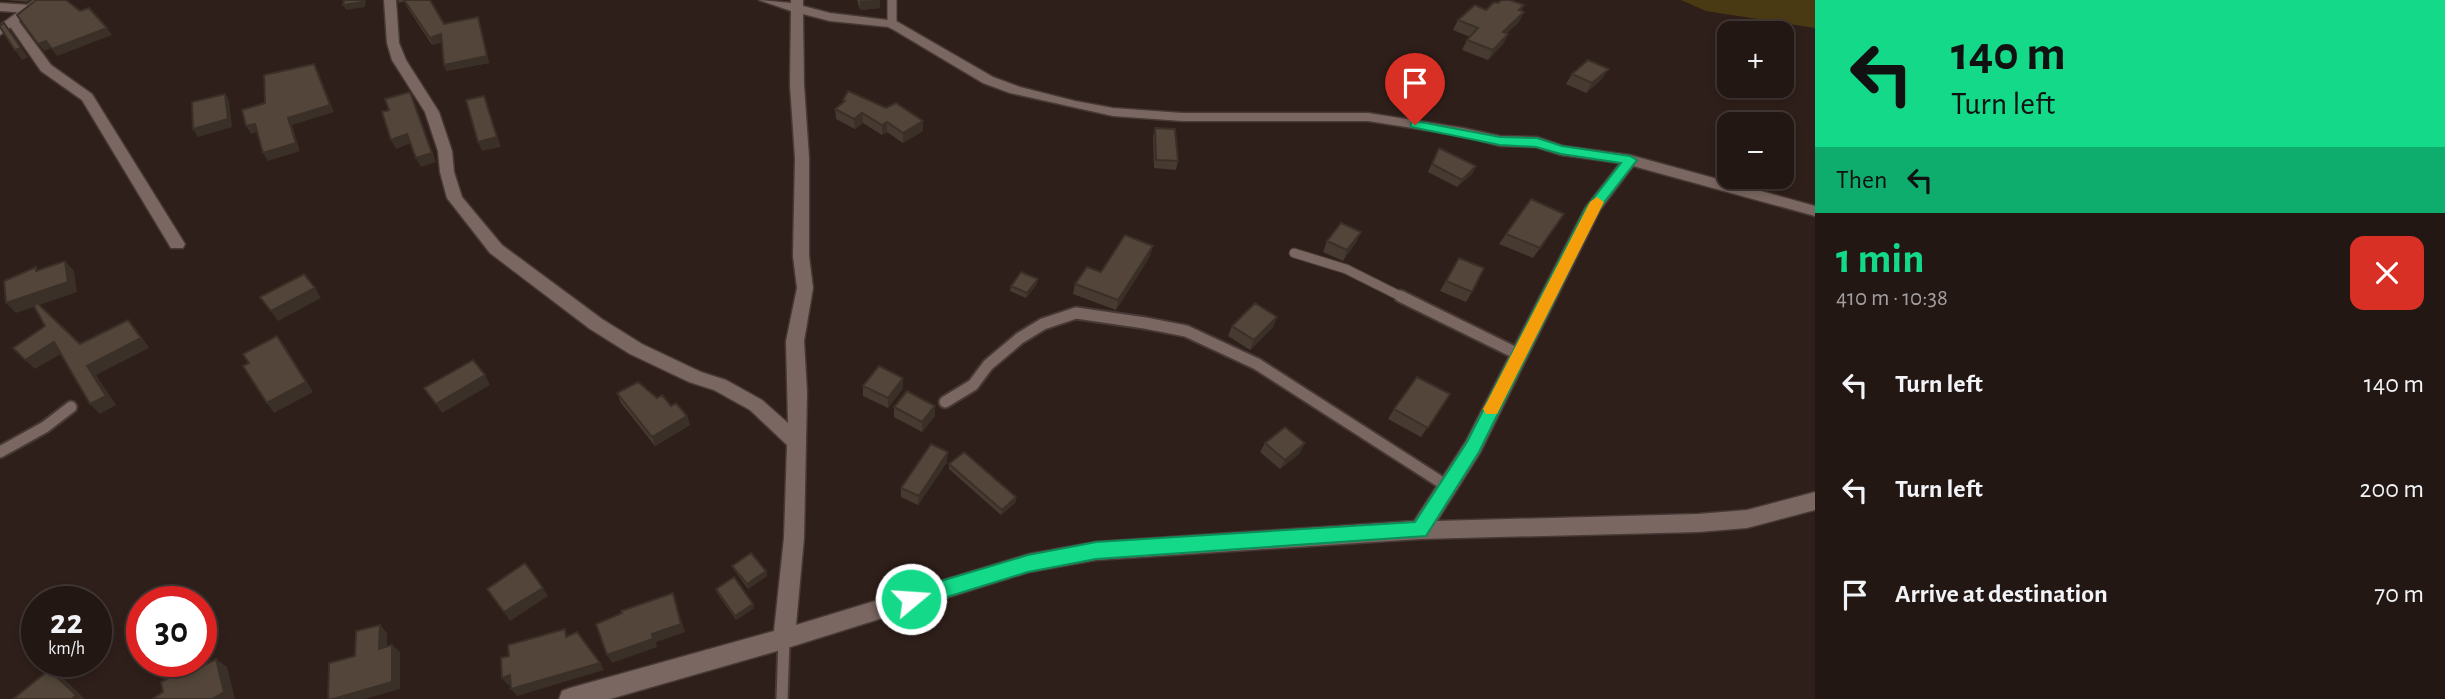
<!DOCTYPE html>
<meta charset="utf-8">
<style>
body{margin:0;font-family:"Alegreya Sans",sans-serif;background:#2f2422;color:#f1f3f6;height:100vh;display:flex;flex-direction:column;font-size:26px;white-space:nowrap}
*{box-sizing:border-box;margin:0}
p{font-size:23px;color:#a39fa0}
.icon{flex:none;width:38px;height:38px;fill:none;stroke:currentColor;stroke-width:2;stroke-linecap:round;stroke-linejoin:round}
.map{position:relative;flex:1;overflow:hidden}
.drawer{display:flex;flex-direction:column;background:#231714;width:630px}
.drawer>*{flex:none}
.hud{background:#13d989;color:#111;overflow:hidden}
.buttons{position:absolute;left:1717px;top:21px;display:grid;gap:14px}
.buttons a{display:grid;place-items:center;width:77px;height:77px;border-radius:14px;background:#231714;box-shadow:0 4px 10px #0003,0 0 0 2px #403634;font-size:35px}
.speed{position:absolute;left:21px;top:586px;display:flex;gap:14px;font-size:35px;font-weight:700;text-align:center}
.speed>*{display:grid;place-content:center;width:91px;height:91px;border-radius:50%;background:#231714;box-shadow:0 4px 10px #0003,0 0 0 2px #403634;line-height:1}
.speed small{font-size:18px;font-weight:400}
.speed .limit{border:10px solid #d22;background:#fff;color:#111}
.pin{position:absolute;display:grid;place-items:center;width:60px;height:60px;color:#fff;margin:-72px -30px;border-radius:50% 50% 50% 0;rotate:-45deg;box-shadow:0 0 7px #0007}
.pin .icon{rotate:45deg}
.me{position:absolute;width:77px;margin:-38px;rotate:72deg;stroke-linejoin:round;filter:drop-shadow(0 0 5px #0008)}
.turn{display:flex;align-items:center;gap:24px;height:147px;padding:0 21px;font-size:32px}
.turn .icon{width:91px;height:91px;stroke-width:2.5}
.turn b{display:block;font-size:49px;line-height:60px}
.then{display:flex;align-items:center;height:66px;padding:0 21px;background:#0003;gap:14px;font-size:26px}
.round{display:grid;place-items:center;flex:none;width:74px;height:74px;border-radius:14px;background:#2f2422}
.summary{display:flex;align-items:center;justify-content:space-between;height:119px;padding:0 21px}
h1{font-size:42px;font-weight:700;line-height:52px;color:#13d989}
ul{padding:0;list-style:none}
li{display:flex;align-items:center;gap:21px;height:105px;padding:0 21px}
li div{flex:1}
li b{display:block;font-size:26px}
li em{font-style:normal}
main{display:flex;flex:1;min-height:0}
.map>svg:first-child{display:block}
.green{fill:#4a3a13}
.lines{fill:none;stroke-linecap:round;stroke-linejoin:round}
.service-far1-casing{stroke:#473936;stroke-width:11}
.service-casing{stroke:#473936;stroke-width:15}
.minor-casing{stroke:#473936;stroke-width:3}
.tertiary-casing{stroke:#473936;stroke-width:3}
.service-far1{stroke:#7b6761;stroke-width:9}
.service{stroke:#7b6761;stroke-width:11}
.minor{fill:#7b6761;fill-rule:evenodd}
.tertiary{fill:#7b6761;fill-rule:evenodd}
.wall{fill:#473b31}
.shaded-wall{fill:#3a3028}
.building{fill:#534539;stroke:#3a3028;stroke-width:2}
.route{fill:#13d989;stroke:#0c8d59;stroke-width:2}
.slow{fill:#f59e0b}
</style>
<main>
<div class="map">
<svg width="1815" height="699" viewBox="0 0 1815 699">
<rect width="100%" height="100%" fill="#2f1f1a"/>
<path class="green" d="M1681 0H1815V28L1706 11Z"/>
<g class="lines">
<defs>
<path id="service-far1" d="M892 0V24
M1294 253 1346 269 1404 298"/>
<path id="service" d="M1400 296 1518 354
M945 402 973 385 988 365 1020 338 1043 324 1076 313 1145 323 1186 331 1257 364 1447 486
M0 452 45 427 71 407
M782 699 784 639"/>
<path id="minor" d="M384 0H396L399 43 406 60 439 112 452 151 454 172 462 197 502 245 602 319 642 344 701 372 726 380 762 400 788 423 786 341 797 288 793 256 795 158 790 85 791 11 759 0 791 3V0H803V6L830 13 896 21 993 77 1020 87 1075 101 1113 108 1182 113H1368L1463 128 1500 136 1537 137 1563 146 1630 155 1815 206V216L1633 166 1600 210 1480 453 1437 521 1698 514 1747 510 1815 492V510L1747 528 1698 532 1420 539 1096 560 1029 572 784 649 610 699H559L562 691 570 688 774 631 784 538 787 445 750 410 714 390 689 382 630 354 590 329 490 253 447 198 440 172 438 151 425 112 392 60 387 43ZM803 14 830 21 889 27 983 83 1010 93 1113 116 1182 121H1368L1463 136 1500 146 1536 147 1561 155 1620 163 1585 208 1466 441 1414 521 1096 542 1029 554 796 625 804 538 807 392 804 341 813 288 809 256V158L804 85Z
M0 3 30 5 36 9 30 13 0 11Z
M13 18 17 19 51 65 92 94 185 244 183 248H171L82 100 41 71 7 22Z"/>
<path id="tertiary" d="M34 0H48L0 35V25Z"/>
</defs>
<use href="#service-far1" class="service-far1-casing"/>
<use href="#service" class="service-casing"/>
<use href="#minor" class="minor-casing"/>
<use href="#tertiary" class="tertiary-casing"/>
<use href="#service-far1" class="service-far1"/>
<use href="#service" class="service"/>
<use href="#minor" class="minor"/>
<use href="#tertiary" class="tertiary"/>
</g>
<path class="wall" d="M6 0H30L27 2Z
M398 0H430L444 24 478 17 489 63 446 71 442 42 432 45 407 7 405 1 399 3Z
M857 0H880V8L860 10Z
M1498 3 1524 5 1521 11 1519 22 1507 33 1508 34 1503 44 1488 60 1462 50 1467 40 1470 37 1453 30 1458 20 1486 10Z
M1572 74 1602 79 1586 93 1566 84Z
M843 100 923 131 903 143 887 132 882 135 863 123 855 129 836 119 835 109 843 103Z
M1155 128 1178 161 1176 170 1154 168 1153 137Z
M1439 148 1476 166 1472 174 1457 187 1428 172Z
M1564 214 1533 258 1499 244 1506 234Z
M1361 232 1356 242 1343 261 1323 252 1327 241Z
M1150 256 1116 310 1073 294 1075 284 1101 272Z
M1459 258 1472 292 1466 302 1440 291Z
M1037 284 1026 298 1010 291 1011 286Z
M1277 317 1273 327 1250 350 1228 336 1232 326Z
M863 386 903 388 888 408 863 396Z
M617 393 657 398 687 416 690 425 655 446 621 403Z
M1450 394 1421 437 1388 419 1394 409Z
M935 406V416L922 432 894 417V407Z
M1265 443 1300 453 1280 469 1260 452Z
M947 462 918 505 901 497V488Z
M949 464 1016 502 1001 515 949 469Z
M732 566 766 571 767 576 748 589 734 570Z
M716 589 754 608 736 620 717 593Z"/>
<path class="shaded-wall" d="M363 0H366L365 7 346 10 343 5Z
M880 0V8L860 10V1Z
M1524 12 1519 22 1497 42 1503 32Z
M478 17 489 63 446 71 444 65Z
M4 23 11 33 28 57 22 60 15 50Z
M107 28 112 35 57 56 52 49Z
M441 34 444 41 432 45 430 38Z
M1508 34 1503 44 1488 60 1493 50Z
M46 41 51 48 44 51 38 44Z
M314 64 318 71 334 112 292 125 300 151 268 161 263 153 288 118Z
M1609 69 1602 79 1586 93 1592 83Z
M410 92 436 162 421 167 416 158Z
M225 94 229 101 232 127 198 137 193 129Z
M484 96 501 147 482 151 478 142Z
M862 113 863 123 855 129 854 119Z
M923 121V131L903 143V133Z
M887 122V132L882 135V125Z
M255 124 259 131 251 134 246 126Z
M407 134 411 143 396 149 391 140Z
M1476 166 1472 174 1457 187 1462 180Z
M1361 232 1356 242 1343 261 1347 250Z
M1153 246 1150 256 1116 310 1118 300Z
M65 261 74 271 77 292 16 313 6 303Z
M1038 279 1037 284 1026 298 1027 293Z
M315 288 321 298 278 321 271 311Z
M1277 317 1273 327 1250 350 1254 340Z
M128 320 137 330 149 348 96 375 116 405 100 414 90 404 87 366Z
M277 336 285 346 313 392 274 413 267 403Z
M54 342 64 352 35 369 25 360Z
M485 375 490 385 442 413 436 404Z
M903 378V388L888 408V398Z
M935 406V416L922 432V422Z
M687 416 690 425 655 446 652 437Z
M1305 443 1300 453 1280 469 1285 460Z
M948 452 947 462 918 505 919 496Z
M1016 497V502L1001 515 1002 510Z
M766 571 767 576 748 589 747 584Z
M543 588 548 596 510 621 504 612Z
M673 593 685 632 656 642 657 647 612 663 607 655 652 634Z
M753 604 754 608 736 620 735 616Z
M380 625 387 633V656L379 649Z
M392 645 400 652V689L365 699H333Z
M216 659 227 667 235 699H212Z
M600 663 604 670 517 696 511 689Z
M49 670 62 677 85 699H72Z
M510 675 516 683 508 685 502 678Z"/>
<path class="building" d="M36 0H66L80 11 89 8 107 28 52 49 46 41 38 44 17 15Z
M344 0H363V2L343 5Z
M404 0H430L444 24 478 17 487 56 444 65 441 34 430 38Z
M1502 0H1510L1524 5 1519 10 1524 12 1503 32 1508 34 1493 50 1467 40 1478 28 1458 20 1475 5 1486 10 1494 2 1498 3Z
M4 23 21 48 15 50 0 27V25Z
M1588 60 1609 69 1592 83 1572 74Z
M314 64 330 105 288 118 296 143 263 153 255 124 246 126 242 110 265 103 264 75Z
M848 91 886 108 896 103 923 121 903 133 887 122 882 125 862 113 854 119 835 109 845 101 843 100Z
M410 92 432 153 416 158 407 134 391 140 382 112 389 110 385 99Z
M225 94 228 119 193 129 192 102Z
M484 96 497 137 478 142 466 100Z
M1155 128 1175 129 1178 161 1156 160Z
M1439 148 1476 166 1462 180 1432 164Z
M1531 199 1564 214 1540 248 1506 234Z
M1341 223 1361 232 1347 250 1327 241Z
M1125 235 1153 246 1118 300 1075 284 1087 267 1101 272Z
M1459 258 1484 268 1472 292 1446 281Z
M65 261 68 282 6 303 4 281 36 267V271Z
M1021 272 1038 279 1027 293 1011 286Z
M304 274 315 288 271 311 260 297Z
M37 303 80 344 128 320 141 338 87 366 106 396 90 404 54 342 25 360 13 348 45 326 34 306Z
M1255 303 1277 317 1254 340 1232 326Z
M277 336 306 382 267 403 243 366 249 363 243 354Z
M473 360 485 375 436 404 424 388Z
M879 366 903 378 888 398 863 386Z
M1417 377 1450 394 1428 428 1394 409Z
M638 382 657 398 662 395 671 406 676 403 687 416 652 437 617 393Z
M907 391 935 406 922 422 894 407Z
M1285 427 1305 443 1285 460 1265 443Z
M931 444 948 452 919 496 901 488Z
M964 452 1016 497 1002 510 949 464Z
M751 553 766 571 747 584 732 566Z
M525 563 543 588 504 612 487 589Z
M734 577 753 604 735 616 716 589Z
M673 593 681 624 652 634 653 639 607 655 596 624 622 613 621 611Z
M380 625 379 649 392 645V682L333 699H328L329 663 355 656 356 631Z
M565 629 566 637 577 632 600 663 511 689 510 675 502 678 501 658 509 656 508 645Z
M216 659 224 692 212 699H152L163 692 161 682 167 679V676L187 666 189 673Z
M49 670 76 695 72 699H13Z"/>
<path class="route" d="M1415 121 1500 137 1537 138 1562 146 1630 156 1637 160 1599 209 1479 452 1426 536 1096 559 1028 572 911 608 904 605 901 599 904 593 911 590 1028 555 1096 542 1415 522 1467 442 1586 208 1621 163 1561 154 1536 147 1500 145 1411 127V122Z"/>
<path class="slow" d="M1597 197 1604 202 1497 414H1486L1483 409 1486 404 1590 202Z"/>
</svg>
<div class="buttons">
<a>+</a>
<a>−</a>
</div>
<div class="speed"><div>22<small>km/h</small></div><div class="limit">30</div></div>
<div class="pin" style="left:1415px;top:125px;background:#d93025"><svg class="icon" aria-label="arrive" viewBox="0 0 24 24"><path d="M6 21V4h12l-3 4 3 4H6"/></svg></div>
<svg class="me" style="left:911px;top:599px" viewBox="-20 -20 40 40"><circle r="17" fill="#13d989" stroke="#fff" stroke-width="3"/><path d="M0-11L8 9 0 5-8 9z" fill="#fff"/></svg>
</div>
<section class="drawer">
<div class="hud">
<div class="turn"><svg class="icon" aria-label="left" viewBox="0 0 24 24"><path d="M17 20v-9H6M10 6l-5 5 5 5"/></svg><div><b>140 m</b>Turn left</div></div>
<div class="then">Then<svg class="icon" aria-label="left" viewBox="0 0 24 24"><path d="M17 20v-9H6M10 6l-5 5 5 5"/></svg></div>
</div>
<div class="summary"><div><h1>1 min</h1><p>410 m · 10:38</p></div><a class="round" style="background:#d93025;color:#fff"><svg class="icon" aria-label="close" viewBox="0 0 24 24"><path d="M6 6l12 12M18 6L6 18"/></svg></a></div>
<ul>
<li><svg class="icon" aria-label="left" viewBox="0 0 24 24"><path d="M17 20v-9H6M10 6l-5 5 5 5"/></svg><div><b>Turn left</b></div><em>140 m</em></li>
<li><svg class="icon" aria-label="left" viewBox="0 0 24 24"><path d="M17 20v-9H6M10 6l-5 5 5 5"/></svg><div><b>Turn left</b></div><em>200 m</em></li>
<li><svg class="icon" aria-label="arrive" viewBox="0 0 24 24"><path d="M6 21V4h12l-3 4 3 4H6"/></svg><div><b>Arrive at destination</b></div><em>70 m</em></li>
</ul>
</section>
</main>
